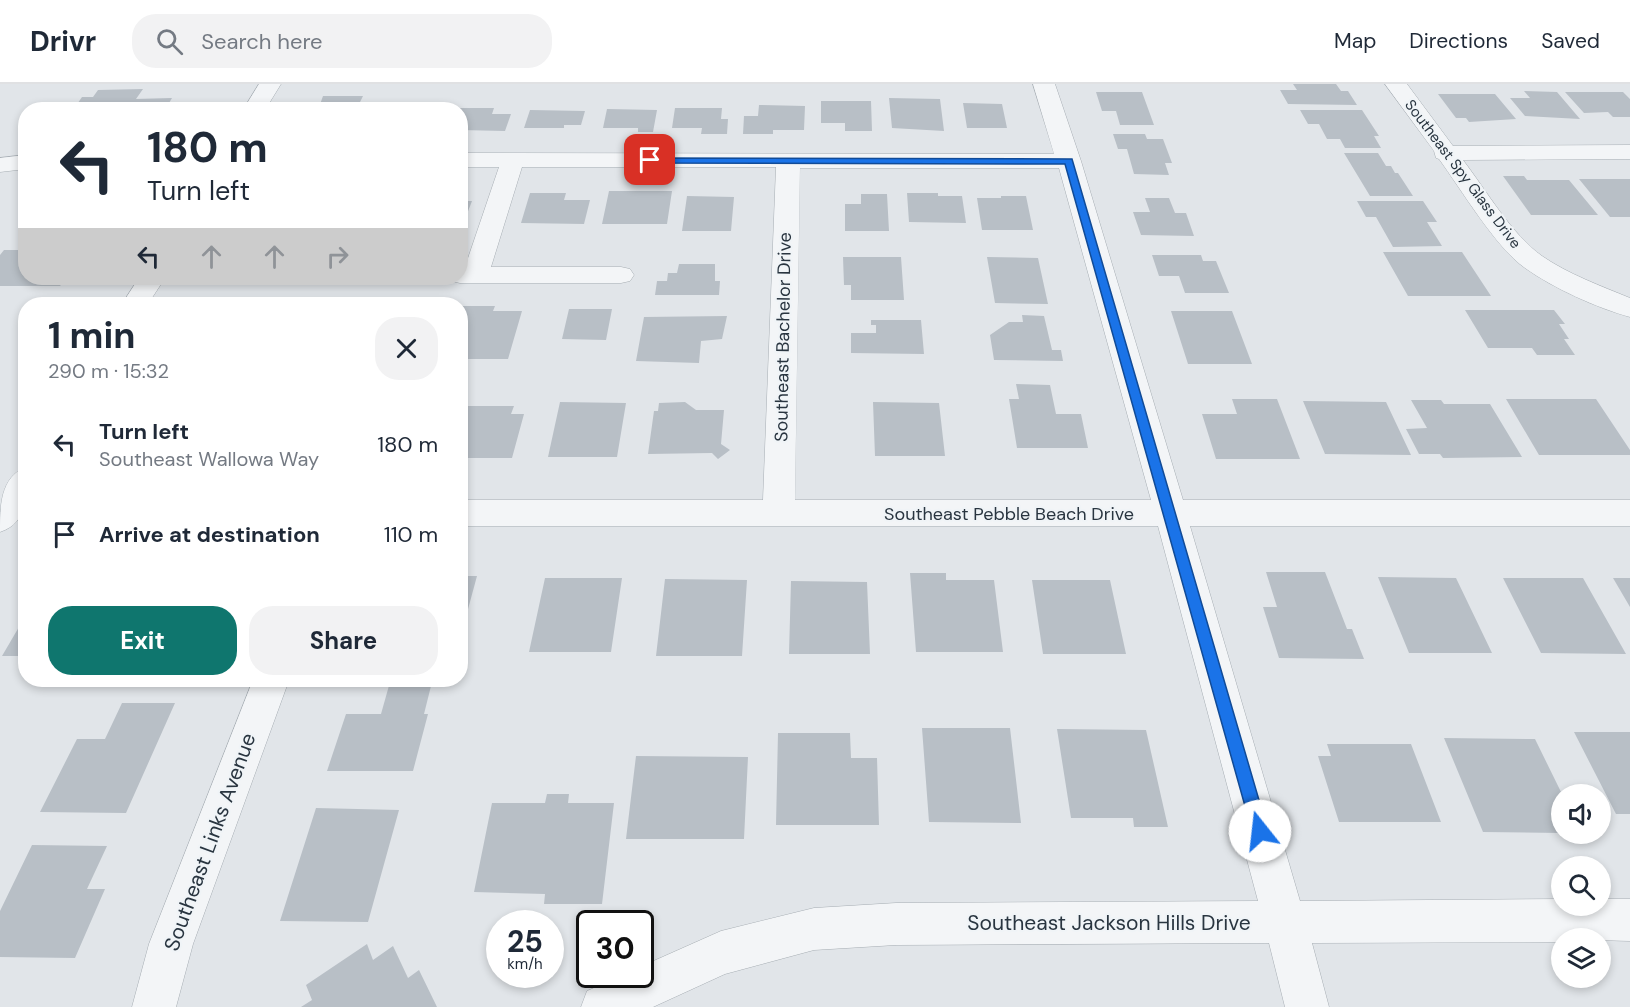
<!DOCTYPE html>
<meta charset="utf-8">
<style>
body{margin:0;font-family:"DM Sans",sans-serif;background:#f2f2f3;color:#1f2937;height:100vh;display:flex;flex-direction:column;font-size:22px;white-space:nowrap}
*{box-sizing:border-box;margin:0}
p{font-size:20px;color:#747a83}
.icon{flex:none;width:33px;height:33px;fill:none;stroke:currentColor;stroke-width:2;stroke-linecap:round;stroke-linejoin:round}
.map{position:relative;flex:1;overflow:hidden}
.details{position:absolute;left:18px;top:213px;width:450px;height:390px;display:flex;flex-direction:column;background:#fff;border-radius:24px;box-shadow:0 3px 9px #0003}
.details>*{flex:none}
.top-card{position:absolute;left:18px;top:18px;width:450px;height:183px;border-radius:24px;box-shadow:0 3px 9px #0003;background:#fff;color:#1f2937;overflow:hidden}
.controls{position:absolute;left:1551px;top:700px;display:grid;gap:12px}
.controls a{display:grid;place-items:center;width:60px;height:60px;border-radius:50%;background:#fff;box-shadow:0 3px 9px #0003;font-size:30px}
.speed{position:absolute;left:486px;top:826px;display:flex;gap:12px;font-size:30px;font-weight:700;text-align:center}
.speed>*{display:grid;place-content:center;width:78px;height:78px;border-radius:50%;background:#fff;box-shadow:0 3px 9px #0003;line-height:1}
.speed small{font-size:15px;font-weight:400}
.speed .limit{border:3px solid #111;border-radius:9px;background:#fff;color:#111}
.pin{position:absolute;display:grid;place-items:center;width:51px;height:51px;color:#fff;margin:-26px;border-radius:12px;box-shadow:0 3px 9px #0006}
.me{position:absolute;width:66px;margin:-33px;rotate:344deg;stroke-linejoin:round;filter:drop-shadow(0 0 4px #0008)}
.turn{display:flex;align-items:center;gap:21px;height:126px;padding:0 30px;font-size:27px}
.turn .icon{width:78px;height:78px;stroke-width:2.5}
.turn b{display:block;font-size:42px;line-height:51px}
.lanes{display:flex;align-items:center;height:57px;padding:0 30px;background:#0003;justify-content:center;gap:30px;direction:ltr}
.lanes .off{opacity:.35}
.round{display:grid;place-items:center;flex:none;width:63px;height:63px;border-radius:24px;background:#f2f2f3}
.head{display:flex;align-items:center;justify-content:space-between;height:102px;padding:0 30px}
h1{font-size:36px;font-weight:700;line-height:45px}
.action{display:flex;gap:12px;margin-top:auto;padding:12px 30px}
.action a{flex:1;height:69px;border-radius:24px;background:#0f766e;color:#fff;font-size:24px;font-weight:700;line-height:69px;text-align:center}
.action a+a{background:#f2f2f3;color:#1f2937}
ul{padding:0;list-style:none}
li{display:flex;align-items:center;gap:18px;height:90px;padding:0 30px}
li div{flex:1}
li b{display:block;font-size:22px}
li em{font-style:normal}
header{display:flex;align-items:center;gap:36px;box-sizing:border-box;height:84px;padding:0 30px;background:#fff;border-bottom:2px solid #e0e1e3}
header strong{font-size:28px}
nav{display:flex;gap:33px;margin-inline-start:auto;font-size:21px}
.search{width:420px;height:54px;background:#f2f2f3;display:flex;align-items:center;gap:15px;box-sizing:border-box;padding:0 21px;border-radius:24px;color:#747a83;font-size:22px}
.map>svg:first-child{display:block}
.building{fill:#b8bfc6}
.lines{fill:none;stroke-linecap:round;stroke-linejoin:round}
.minor-casing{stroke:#a6adb3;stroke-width:1}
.minor{fill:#f3f5f7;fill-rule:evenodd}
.route{fill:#1a73e8;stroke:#114b97;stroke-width:1.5}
.labels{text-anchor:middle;stroke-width:4.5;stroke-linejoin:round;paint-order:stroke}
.far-street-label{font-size:15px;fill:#293540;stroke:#f0f4f7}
.street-label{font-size:18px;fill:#293540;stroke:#f0f4f7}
.near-street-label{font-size:21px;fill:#293540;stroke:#f0f4f7}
</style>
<header>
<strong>Drivr</strong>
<div class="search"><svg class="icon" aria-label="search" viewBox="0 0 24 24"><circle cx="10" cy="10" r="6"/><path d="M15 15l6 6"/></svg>Search here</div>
<nav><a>Map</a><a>Directions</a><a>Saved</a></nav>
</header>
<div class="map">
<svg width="1630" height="923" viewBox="0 0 1630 923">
<rect width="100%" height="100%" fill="#e1e5e9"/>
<path class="building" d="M1293 0H1336L1341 7H1348L1357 21 1288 20 1280 6H1297Z
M143 5 136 15 172 14 165 26H73L82 13H93L98 6Z
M1524 7 1557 8 1580 35 1525 32 1510 14H1530Z
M1096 8H1142L1154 41H1120L1116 27H1102Z
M1565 8H1623L1630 15V33H1613L1608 28 1584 29Z
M1438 10H1495L1516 35 1469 38 1466 34H1456Z
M323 12H363L356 26H318Z
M889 14 940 15 944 47 892 44Z
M821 17H871L872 47H845V39H821Z
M407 19H442L439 26H404Z
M963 19 1002 20 1007 44H967Z
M759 21 805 22 804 46H773V50H743L744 32H758Z
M460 24H494L492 30H511L505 47 460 46Z
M675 24H722L721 35H728L727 50H701L702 44H672Z
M607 25 657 26 653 48H638V44H603Z
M530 26 585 27 581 41H564V44H524Z
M1300 26H1362L1379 52H1374L1381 64H1345L1340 55H1327L1319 40H1308Z
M1113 50H1145L1147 55H1163L1172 79H1165L1169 91 1134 90 1127 65H1118Z
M1344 69H1378L1386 82H1391L1395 89H1398L1413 112H1370Z
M1503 92H1524L1527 96H1569L1598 131H1531Z
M1579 95H1630V133H1610Z
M609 107H672L667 140H602Z
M530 109H566L564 116H590L584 140 521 139Z
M907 109H938V112H962L966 139 909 138Z
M861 110H887L889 147H845V120H861Z
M687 112 734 113 731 147H682Z
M1001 112H1026L1033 146H982L977 114H1001Z
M1145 114H1169L1175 129H1186L1194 152 1141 151 1133 128H1150Z
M460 117H472L465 135H460Z
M1357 117H1423L1437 138H1427L1442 162 1393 163 1376 133H1366Z
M4 166H26V194H67L60 202H0V171Z
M1383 168H1462L1491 212H1408Z
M1152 171H1201L1203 177H1216L1229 209H1185L1179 192H1159Z
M843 173H901L904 216H851V201H844Z
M987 173 1038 174 1048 220 995 219Z
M679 180H715V197H720L719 211H655L657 197H667L668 189H677Z
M460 222H495L493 227H522L508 275H460Z
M569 225H612L606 256 562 255Z
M1465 226H1554L1565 240H1559L1569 255H1564L1575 271H1537L1532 264H1488Z
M1171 227H1232L1252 280H1188Z
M1022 231 1044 232 1052 266H1061L1063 277 994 276 990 251 1009 238H1023Z
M727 232 722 255 701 257 699 279 636 277 644 233Z
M871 236H921L924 270 851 269V249H876V241H871Z
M1016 300 1050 301 1056 330H1081L1088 364H1017L1009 315H1019Z
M1232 315H1277L1300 375H1216L1202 330H1237Z
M1506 315H1596L1630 366V371H1539Z
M1411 316H1441L1444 320H1490L1522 373 1443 374 1440 370H1419L1406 345 1427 344Z
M1303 317 1386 318 1411 371 1325 370Z
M560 318 626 319 617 373H548Z
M685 318 696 326H724L721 360 730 366 718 375 712 369 648 370 654 327H658L659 319Z
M873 318 939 319 945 372H875Z
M466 322H514L511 330H524L512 374H460V332H463Z
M1266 488H1325L1347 545H1352L1364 575 1279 574 1263 523H1277Z
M910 489H946V496H994L1003 568H916Z
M460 492H477L461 551H460Z
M1378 493 1456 494 1492 569H1409Z
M545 494H622L611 568H529Z
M1503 494H1583L1626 570 1541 569Z
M1613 494H1630V523Z
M665 495 747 496 742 572H656Z
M1032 496H1110L1126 570H1043Z
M791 497 867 498 870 570H789Z
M26 531V572H2Z
M390 598H432L424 630H428L413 687H327L346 630H381Z
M122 619H175L126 729 40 728 77 655H105Z
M922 644H1010L1021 739 929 738Z
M1057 645 1146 646 1168 743H1134L1133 734H1071Z
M1574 648H1630V730H1616Z
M778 649H850L851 674H877L879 741H776Z
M1444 654 1535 655 1562 710V749L1483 748Z
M1327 660H1411L1441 738H1339L1318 672H1331Z
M636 672 748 673 744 755H626Z
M547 710H569L568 719H614L602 820H544L545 810 474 808 492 719H545Z
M316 724 399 726 368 838 280 837Z
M32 761 107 762 87 805H105L75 874 0 873V827Z
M367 860 373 876 393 862 408 894 419 886 437 923H301L312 916 306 901Z"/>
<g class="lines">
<defs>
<path id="minor" d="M259 0H281L265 26H243Z
M1033 0H1055L1081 77 1183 416H1630V442H1190L1300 817 1562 815V822H1600V815H1630V857L1562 855V858L1312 859 1329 923H1285L1269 859 896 861 814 866 725 890 653 923H581L587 907 623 891H640V883L721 847 814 824 896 819 1258 817 1158 442H460V416H763L776 83H522L491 183H621L630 185 634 191 630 197 621 199H460L451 197 449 194H460V183H465L499 83H460V69L1054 70ZM800 84H1059L1151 416H795Z
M1385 0H1407L1453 62 1630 61V75L1463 76C1486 106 1512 151 1542 172 1568 190 1601 202 1630 214V233C1597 224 1553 204 1525 184 1496 164 1461 105 1439 75L1436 74 1434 67Z
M26 71V85L0 88V74Z
M139 194H165L148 220H122Z
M26 383C26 409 30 438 0 448 0 423 0 393 26 383Z
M253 596H289L193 860 176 923H132L149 860Z"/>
</defs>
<use href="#minor" class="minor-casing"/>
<use href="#minor" class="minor"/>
</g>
<path class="route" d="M647 74 1072 75 1268 747 1266 753 1260 755 1254 753 1252 747 1065 80 650 79 646 76Z"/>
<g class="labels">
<g class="far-street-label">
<text transform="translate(1463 90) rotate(53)" y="5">Southeast Spy Glass Drive</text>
</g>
<g class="street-label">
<text transform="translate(783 253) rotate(-89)" y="6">Southeast Bachelor Drive</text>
<text x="1009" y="436">Southeast Pebble Beach Drive</text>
</g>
<g class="near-street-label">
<text transform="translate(210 758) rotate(-70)" y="7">Southeast Links Avenue</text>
<text x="1109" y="846">Southeast Jackson Hills Drive</text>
</g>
</g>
</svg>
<div class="controls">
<a><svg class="icon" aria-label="sound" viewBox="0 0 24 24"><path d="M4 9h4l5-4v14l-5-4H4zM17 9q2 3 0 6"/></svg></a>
<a><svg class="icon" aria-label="search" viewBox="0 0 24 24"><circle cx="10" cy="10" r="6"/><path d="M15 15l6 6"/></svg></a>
<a><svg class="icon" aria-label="layers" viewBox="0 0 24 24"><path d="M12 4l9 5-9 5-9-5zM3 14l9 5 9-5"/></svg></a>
</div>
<div class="speed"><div>25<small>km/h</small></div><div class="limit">30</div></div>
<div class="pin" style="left:650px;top:76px;background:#d93025"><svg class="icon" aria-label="arrive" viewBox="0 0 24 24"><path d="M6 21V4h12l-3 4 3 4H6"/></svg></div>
<svg class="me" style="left:1260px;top:747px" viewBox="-20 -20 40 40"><circle r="19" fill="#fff"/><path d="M0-13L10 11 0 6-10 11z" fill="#1a73e8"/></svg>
<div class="top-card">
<div class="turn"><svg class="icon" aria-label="left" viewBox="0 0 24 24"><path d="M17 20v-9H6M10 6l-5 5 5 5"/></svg><div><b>180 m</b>Turn left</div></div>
<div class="lanes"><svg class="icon" aria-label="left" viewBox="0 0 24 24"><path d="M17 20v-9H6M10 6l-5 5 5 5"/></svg><svg class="icon off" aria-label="ahead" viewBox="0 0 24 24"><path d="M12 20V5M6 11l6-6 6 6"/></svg><svg class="icon off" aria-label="ahead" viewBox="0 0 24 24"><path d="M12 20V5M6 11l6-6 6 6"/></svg><svg class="icon off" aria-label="right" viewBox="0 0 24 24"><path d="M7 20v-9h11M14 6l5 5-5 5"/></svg></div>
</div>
<section class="details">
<div class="head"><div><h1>1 min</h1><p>290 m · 15:32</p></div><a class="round"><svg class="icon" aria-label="close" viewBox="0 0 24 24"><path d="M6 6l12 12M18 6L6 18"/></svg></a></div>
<ul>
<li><svg class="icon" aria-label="left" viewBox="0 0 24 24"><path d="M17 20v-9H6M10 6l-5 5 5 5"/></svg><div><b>Turn left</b><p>Southeast Wallowa Way</p></div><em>180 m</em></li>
<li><svg class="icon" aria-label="arrive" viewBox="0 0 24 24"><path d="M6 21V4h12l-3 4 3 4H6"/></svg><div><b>Arrive at destination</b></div><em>110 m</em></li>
</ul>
<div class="action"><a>Exit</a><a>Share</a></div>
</section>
</div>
